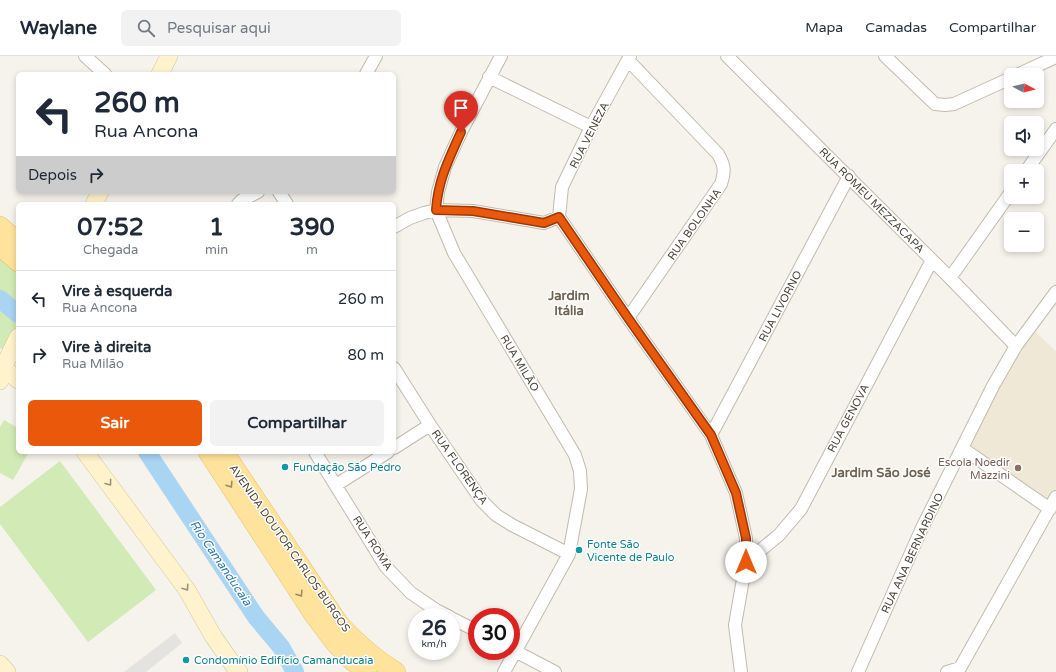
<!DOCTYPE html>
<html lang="pt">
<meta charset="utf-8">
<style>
body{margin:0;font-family:"Varela Round",sans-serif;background:#f2f2f3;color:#1f2937;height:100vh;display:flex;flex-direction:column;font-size:15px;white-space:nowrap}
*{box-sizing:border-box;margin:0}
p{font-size:13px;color:#747a83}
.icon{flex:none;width:22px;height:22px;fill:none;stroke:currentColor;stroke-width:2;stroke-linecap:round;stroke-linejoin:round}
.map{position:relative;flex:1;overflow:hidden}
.sheet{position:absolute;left:16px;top:146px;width:380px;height:252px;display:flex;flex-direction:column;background:#fff;border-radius:6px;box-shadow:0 2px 6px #0003}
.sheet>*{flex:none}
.banner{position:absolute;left:16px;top:16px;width:380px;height:122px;border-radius:6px;box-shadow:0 2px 6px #0003;background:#fff;color:#1f2937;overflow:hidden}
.needle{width:26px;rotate:97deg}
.controls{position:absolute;left:1004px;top:12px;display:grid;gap:8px}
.controls a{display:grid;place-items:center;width:40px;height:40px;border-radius:6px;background:#fff;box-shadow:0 2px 6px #0003;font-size:20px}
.speed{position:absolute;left:408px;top:552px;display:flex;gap:8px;font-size:20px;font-weight:700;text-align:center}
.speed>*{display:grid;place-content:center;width:52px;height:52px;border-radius:50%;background:#fff;box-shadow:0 2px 6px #0003;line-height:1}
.speed small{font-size:10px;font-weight:400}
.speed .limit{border:6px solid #d22;background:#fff;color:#111}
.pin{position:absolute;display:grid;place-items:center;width:34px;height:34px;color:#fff;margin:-41px -17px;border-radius:50% 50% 50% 0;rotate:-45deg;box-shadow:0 0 4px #0007}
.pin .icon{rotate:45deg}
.me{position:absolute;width:44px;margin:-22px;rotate:0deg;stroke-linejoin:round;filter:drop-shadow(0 0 3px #0008)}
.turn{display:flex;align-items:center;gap:14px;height:84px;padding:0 12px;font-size:18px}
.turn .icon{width:52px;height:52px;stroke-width:2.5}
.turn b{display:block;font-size:28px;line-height:34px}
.then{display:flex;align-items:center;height:38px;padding:0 12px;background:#0003;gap:8px;font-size:15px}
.eta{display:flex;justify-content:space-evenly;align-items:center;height:68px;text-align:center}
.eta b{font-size:24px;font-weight:700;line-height:28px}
.primary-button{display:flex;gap:8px;margin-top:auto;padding:8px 12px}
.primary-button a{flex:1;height:46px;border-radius:6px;background:#ea580c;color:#fff;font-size:16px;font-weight:700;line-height:46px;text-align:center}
.primary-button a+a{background:#f2f2f3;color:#1f2937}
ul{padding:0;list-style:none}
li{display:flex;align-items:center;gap:12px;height:56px;padding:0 12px;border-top:1px solid #e0e1e3}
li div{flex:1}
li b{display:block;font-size:15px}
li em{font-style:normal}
header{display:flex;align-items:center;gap:24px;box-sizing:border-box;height:56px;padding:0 20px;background:#fff;border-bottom:1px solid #e0e1e3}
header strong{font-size:19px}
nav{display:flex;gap:22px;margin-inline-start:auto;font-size:14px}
.search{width:280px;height:36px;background:#f2f2f3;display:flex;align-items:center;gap:10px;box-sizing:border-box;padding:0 14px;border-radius:6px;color:#747a83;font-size:15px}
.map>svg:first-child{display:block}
.education{fill:#efe8d6}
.green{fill:#d2eab5}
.parking{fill:#e5e3e0}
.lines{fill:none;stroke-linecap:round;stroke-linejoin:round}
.river{stroke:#a9d4f2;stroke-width:18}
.street-casing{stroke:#c2bbae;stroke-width:14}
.secondary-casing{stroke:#d6c79b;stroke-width:18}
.primary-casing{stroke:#e6c16a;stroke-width:20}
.street{stroke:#fff;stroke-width:12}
.secondary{stroke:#fff3cd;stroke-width:17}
.primary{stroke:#ffe39c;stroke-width:19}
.oneway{stroke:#9c937c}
.oneway2{stroke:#9c8c66}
.route-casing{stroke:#983908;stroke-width:10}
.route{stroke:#ea580c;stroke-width:7}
.culture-dot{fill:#0f9aa8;stroke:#fff;stroke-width:1.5}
.education-dot{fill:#8d6e63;stroke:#fff;stroke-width:1.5}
.labels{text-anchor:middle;stroke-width:3;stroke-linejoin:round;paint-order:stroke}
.street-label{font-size:11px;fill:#4b4439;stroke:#fff}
.education-label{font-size:11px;fill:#785e54;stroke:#fff;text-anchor:end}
.culture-label{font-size:11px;fill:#0d838f;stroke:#fff;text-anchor:start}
.water-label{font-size:12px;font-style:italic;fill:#2e7ab2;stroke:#fff}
.quarter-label{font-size:13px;font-weight:bold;fill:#6e6250;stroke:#fff}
</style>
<header>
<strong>Waylane</strong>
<div class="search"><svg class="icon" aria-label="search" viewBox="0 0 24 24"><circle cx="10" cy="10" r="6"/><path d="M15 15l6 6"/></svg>Pesquisar aqui</div>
<nav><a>Mapa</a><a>Camadas</a><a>Compartilhar</a></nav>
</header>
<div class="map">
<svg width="1056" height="616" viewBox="0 0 1056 616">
<rect width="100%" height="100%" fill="#f6f3ec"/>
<path class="education" d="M1030 271 1056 295V441L1050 453 962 392Z"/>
<path class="green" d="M0 201 18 218V276L7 297 0 292Z
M4 364 18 372V396H29L13 424 0 417V371Z
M60 405 156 534 88 586 0 468V451Z"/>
<path class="parking" d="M175 577 182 587 146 616H124Z"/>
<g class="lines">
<path class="river" d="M0 243 18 258
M147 396 256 561 281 591 295 616"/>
<defs>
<path id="street" d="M85 0 105 18
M501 0 461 76 445 111 438 136 436 154 454 197 575 399 580 415 581 433 569 498 504 616
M727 0 950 222 1016 290
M885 0 935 48 945 49 954 48 1011 22
M628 4 718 98C725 110 725 115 721 128L628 262
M366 18 376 0
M1017 19 1056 1
M489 21 591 71
M1026 115 1056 73
M279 136 287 148
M238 148 242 144 258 136
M559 161 628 262 711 379 736 437 746 482V506L735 569 741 616
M559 161 562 131 591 71 630 0
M394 171 410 162 424 157 436 154 473 155 544 167 559 161
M950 222 1011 136
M394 312 430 369 482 445 496 459 512 469 569 498
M711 379 849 120
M394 392 430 369
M962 392 1050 453
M315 396 386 511 411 537 436 554 450 561
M336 429 388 396
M746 506 779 479 801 453 932 204
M451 562 477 575
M511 593 555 616
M858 616 922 472 993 330 1016 290 1056 236
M947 616 960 612 1056 441"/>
<path id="secondary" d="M160 18 169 0
M94 148 100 136
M0 309 18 324
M0 325 3 312 18 281
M85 396 187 534 213 580 234 610 239 616
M0 608 7 616"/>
<path id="primary" d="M0 170 18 186
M0 190 18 206
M208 396 314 559 335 587 350 603 367 616
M224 396 340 569C357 587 375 603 396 616"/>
</defs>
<use href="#street" class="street-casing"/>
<use href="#secondary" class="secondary-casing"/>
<use href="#primary" class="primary-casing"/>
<use href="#street" class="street"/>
<use href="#secondary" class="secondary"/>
<use href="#primary" class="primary"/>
</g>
<defs><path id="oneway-chevron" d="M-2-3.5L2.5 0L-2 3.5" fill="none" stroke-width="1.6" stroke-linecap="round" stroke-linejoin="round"/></defs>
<g class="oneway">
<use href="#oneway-chevron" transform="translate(109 427) rotate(53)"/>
<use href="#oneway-chevron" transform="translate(186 532) rotate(56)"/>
</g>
<g class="oneway2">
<use href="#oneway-chevron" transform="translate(230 429) rotate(57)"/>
<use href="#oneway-chevron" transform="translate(300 538) rotate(57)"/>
</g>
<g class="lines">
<defs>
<path id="route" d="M461 76C449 103 438 124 436 154L473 155 544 167 559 161 628 262 711 379 736 437 746 482V506"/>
</defs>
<use href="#route" class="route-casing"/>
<use href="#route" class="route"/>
</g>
<g class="culture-dot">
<circle cx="285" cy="411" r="4"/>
<circle cx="579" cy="494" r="4"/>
<circle cx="186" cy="604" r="4"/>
</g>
<circle class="education-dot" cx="1018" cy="412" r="4"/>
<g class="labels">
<g class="street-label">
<text transform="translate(589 79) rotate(-63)" y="4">RUA VENEZA</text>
<text transform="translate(872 144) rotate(45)" y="4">RUA ROMEU MEZZACAPA</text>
<text transform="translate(694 168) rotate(-55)" y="4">RUA BOLONHA</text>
<text transform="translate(780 250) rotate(-62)" y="4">RUA LIVORNO</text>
<text transform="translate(520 307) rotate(59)" y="4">RUA MILÃO</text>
<text transform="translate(848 362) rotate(-62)" y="4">RUA GENOVA</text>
<text transform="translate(460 411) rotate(55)" y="4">RUA FLORENÇA</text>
<text transform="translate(373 487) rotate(57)" y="4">RUA ROMA</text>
<text transform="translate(290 492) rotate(55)" y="4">AVENIDA DOUTOR CARLOS BURGOS</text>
<text transform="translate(912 497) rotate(-65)" y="4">RUA ANA BERNARDINO</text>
</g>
<g class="education-label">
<text x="1010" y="410">Escola Noedir<tspan x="1010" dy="13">Mazzini</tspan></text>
</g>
<g class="culture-label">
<text x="293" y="415">Fundação São Pedro</text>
<text x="587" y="492">Fonte São<tspan x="587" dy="13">Vicente de Paulo</tspan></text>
<text x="194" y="608">Condomínio Edifício Camanducaia</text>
</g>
<g class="water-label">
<text transform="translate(221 507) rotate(56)" y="4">Rio Camanducaia</text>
</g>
<g class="quarter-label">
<text x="569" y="244">Jardim<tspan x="569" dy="15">Itália</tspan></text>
<text x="881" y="421">Jardim São José</text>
</g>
</g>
</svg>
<div class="controls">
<a><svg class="needle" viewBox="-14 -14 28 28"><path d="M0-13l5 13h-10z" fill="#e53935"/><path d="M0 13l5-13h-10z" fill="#747a83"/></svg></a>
<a><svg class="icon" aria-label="sound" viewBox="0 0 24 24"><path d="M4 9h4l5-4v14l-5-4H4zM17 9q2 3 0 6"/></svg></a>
<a>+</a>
<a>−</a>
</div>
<div class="speed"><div>26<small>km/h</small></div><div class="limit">30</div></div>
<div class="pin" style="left:461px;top:76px;background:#d93025"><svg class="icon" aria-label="arrive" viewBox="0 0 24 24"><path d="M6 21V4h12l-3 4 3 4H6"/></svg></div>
<svg class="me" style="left:746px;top:506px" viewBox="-20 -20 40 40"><circle r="19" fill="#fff"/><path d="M0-13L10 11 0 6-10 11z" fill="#ea580c"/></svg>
<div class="banner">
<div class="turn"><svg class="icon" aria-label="left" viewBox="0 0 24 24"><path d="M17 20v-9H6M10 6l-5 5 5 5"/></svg><div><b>260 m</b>Rua Ancona</div></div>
<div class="then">Depois<svg class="icon" aria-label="right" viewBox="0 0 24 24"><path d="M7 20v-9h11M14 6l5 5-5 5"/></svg></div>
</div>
<section class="sheet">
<div class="eta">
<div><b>07:52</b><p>Chegada</p></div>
<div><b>1</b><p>min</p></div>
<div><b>390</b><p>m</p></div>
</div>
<ul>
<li><svg class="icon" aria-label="left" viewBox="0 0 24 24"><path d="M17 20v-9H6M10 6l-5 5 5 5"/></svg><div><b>Vire à esquerda</b><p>Rua Ancona</p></div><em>260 m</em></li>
<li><svg class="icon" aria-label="right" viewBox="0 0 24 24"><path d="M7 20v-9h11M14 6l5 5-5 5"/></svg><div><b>Vire à direita</b><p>Rua Milão</p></div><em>80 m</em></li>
</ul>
<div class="primary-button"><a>Sair</a><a>Compartilhar</a></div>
</section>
</div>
